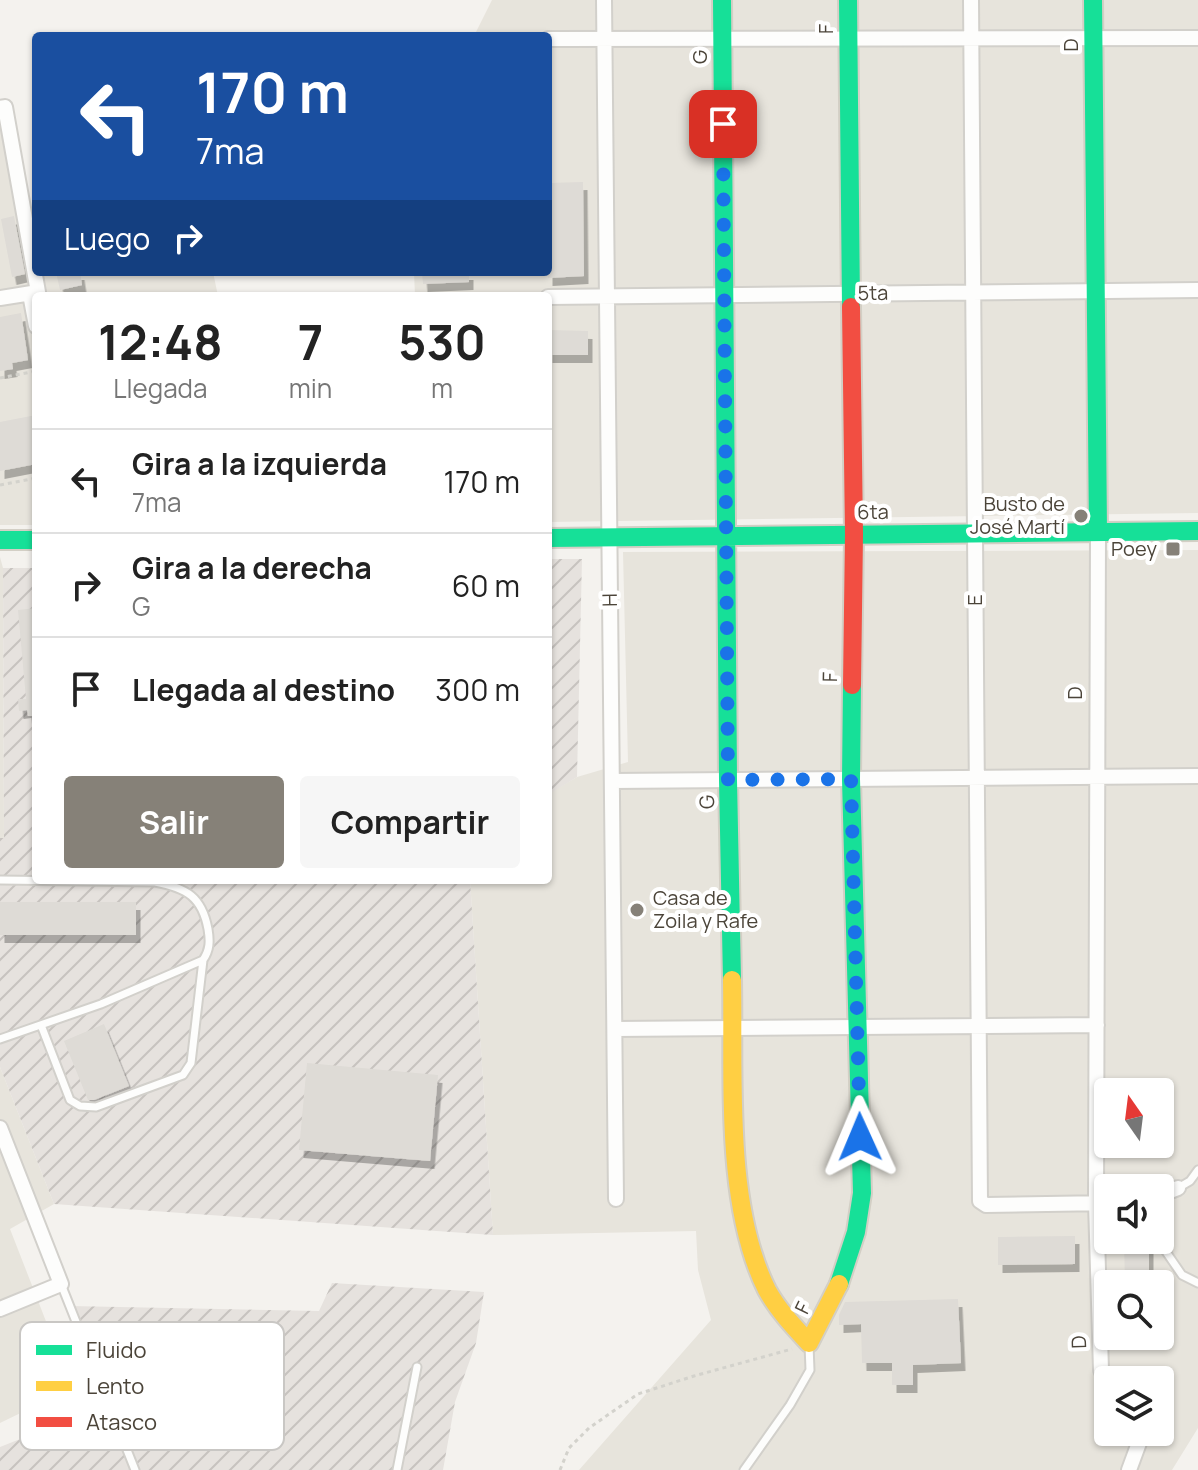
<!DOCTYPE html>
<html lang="es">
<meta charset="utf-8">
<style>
body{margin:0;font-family:Manrope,sans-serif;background:#f6f6f6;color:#222;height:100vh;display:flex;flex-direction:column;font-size:30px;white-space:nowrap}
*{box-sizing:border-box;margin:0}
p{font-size:26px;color:#767676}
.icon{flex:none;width:44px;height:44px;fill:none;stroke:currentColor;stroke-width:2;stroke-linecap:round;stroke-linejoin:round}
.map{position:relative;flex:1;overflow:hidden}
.drawer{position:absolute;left:32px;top:292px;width:520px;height:592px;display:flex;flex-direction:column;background:#fff;border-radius:8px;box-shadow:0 2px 6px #0004}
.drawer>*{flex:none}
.banner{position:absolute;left:32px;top:32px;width:520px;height:244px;border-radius:8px;box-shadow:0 2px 6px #0004;background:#1a4fa0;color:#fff;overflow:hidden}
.needle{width:52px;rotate:346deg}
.fabs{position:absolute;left:1094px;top:1078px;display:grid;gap:16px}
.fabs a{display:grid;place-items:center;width:80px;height:80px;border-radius:8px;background:#fff;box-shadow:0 2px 6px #0004;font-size:40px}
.pin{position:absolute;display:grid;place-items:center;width:68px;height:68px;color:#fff;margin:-34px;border-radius:16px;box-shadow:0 4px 12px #0006}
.me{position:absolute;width:88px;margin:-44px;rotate:359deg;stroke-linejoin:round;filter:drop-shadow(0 0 6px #0008)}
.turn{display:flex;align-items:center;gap:28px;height:168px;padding:0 32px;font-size:36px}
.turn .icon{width:104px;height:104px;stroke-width:2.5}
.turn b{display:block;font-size:56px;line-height:68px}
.then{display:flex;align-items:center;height:76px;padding:0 32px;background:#0003;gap:16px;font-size:30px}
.eta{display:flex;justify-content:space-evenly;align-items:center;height:136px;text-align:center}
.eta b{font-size:48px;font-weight:700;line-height:56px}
.button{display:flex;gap:16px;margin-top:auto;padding:16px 32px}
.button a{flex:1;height:92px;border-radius:8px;background:#868178;color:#fff;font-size:32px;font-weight:700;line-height:92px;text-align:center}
.button a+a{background:#f6f6f6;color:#222}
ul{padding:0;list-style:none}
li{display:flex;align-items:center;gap:24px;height:104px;padding:0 32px;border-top:2px solid #e0e0e0}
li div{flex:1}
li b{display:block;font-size:30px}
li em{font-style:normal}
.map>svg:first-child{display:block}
.residential{fill:#e7e4dc;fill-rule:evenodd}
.industrial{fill:url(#industrial-furrows)}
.building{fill:#dedbd6;filter:url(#shadow)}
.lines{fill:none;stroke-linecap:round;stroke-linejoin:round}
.lane-casing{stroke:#d2d0cb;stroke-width:11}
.street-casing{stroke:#d2d0cb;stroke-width:18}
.fast-casing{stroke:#d3cfc5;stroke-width:22}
.slow-casing{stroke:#d3cfc5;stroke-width:22}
.jam-casing{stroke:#d3cfc5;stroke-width:22}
.path{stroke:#d3d2cc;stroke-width:3;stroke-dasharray:4 4;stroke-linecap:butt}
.lane{stroke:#fdfdfc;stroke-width:7}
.street{stroke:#fdfdfc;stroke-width:14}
.fast{stroke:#16e098;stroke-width:18}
.slow{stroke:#ffcf43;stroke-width:18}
.jam{stroke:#f24e42;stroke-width:18}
.route{stroke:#1a73e8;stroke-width:14;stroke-dasharray:0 25.2}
.poi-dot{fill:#868178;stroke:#fff;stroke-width:3}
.labels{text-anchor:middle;stroke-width:8;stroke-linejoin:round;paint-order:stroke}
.street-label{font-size:20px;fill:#4b4439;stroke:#fff}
.poi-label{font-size:20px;fill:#4b4439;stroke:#fff;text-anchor:end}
.key{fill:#fff;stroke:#c9c7c4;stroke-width:2}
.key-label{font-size:22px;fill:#4b4439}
</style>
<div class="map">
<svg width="1198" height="1470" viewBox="0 0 1198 1470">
<defs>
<pattern id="industrial-furrows" width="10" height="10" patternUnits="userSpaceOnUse" patternTransform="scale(2)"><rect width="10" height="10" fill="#e6e2de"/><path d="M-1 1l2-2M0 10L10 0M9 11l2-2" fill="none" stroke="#c7c3bf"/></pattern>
<filter id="shadow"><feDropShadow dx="4.5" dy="8" stdDeviation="0" flood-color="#0004"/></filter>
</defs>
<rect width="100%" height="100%" fill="#f4f2ee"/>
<path class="residential" d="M492 0H1198V513L548 522V296H415L414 272H548V36H474Z
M0 108 24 210 36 209V272H213L218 296H36V525H0Z
M1198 550V1428L1172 1470H579L711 1320 698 1270 696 1231 493 1235 470 880H548V794L577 777 628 762 623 552ZM1108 1092H1160V1144H1108ZM1108 1188H1160V1240H1108ZM1108 1284H1160V1336H1108ZM1108 1380H1160V1432H1108Z
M0 557 3 568 4 838H0Z
M0 1067 54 1204 10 1229 72 1388 0 1423Z"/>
<path class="industrial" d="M548 559H582L577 777 548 795Z
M3 568H36V880H470L493 1235 54 1204 0 1067V838H4Z
M332 1283 484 1292 476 1343 455 1402 443 1470H0V1447L108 1404 70 1306 319 1311Z"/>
<path class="building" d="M583 182 584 276 548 278V183Z
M14 216 25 274 12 277 1 219Z
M56 272H80L82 285 60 290Z
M422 272H469V282L423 284Z
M21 313 28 360 12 363 13 369 0 371V317Z
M548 330 588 331V355H548Z
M36 415V464L0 471V422Z
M36 608V716H28L27 710 19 711 18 699H26L18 610Z
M0 902H136V935H0Z
M104 1024 129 1086 94 1100H88L64 1041Z
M307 1063 438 1075 430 1161 299 1150Z
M1075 1236V1264L998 1265V1237Z
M1124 1240H1149V1284H1125Z
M958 1299 961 1363 913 1365V1385H892V1363H862L861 1324 839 1325V1315L845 1302Z"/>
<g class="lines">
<defs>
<path id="lane" d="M0 880 155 882C187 888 202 897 208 929 210 941 210 950 203 960L101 1004 0 1039
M41 1025 70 1100 80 1106 96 1107 183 1075 191 1063 203 960
M1178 1188 1190 1181 1198 1170
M1158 1240 1182 1275 1198 1283
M61 1284 135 1470
M397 1470 417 1367
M744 1470 790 1405 810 1370 809 1345"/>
<path id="street" d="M604 0 616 1199
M971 0 980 1201 986 1205 1108 1203
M548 39 1198 38
M0 108 5 107 38 292 0 298
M30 294 36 326
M548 297 1198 290
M1098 532 1096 1203 1101 1370 1108 1384
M612 781 1198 776
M615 1029 1097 1025
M0 1128 61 1284 0 1309
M1160 1195 1178 1188
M1129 1470 1143 1432"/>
<path id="fast" d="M722 0 728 780 732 980
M848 0 851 307
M1093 0 1098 532
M548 538 1198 531
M0 540H36
M839 1284 856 1232 862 1193 851 779 852 685"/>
<path id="slow" d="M732 980C734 1075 724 1204 767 1290 778 1310 794 1327 809 1343L839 1284"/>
<path id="jam" d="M851 307 854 534 852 685"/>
</defs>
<use href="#lane" class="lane-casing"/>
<use href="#street" class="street-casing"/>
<use href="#fast" class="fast-casing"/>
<use href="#slow" class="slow-casing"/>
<use href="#jam" class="jam-casing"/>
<path class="path" d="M0 378 36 371
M0 485 36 478
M560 1470 569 1448 589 1428 638 1394 694 1376 792 1349"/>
<use href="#lane" class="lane"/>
<use href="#street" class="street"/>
<use href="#fast" class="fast"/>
<use href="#slow" class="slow"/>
<use href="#jam" class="jam"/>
</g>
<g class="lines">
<path class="route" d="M723 124 728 780 851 779 860 1137"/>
</g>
<g class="poi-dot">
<circle cx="1081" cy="516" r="8"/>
<rect x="1165" y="541" width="16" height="16" rx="4"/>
<circle cx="637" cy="910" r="8"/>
</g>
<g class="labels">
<g class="street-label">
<text transform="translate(826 29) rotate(-90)" y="7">F</text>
<text transform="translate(1071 45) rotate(-90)" y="7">D</text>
<text transform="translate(700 57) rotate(-90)" y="7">G</text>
<text transform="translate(873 293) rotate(-1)" y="7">5ta</text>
<text transform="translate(873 512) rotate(-1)" y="7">6ta</text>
<text transform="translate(610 600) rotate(-91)" y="7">H</text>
<text transform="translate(975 600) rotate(-90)" y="7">E</text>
<text transform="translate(830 677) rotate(-89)" y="7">F</text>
<text transform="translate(1075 693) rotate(-90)" y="7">D</text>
<text transform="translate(707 802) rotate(-92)" y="7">G</text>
<text transform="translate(803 1308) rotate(-64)" y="7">F</text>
<text transform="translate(1079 1342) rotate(-92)" y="7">D</text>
</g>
<g class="poi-label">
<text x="1065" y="511">Busto de<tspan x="1065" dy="23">José Martí</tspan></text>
<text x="1157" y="556">Poey</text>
<text x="653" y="905" text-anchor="start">Casa de<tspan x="653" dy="23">Zoila y Rafe</tspan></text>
</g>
</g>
<rect x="20" y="1322" width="264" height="128" rx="12" class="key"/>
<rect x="36" y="1345" width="36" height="10" fill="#16e098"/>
<rect x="36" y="1381" width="36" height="10" fill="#ffcf43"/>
<rect x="36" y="1417" width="36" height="10" fill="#f24e42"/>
<g class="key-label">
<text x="86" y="1358">Fluido</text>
<text x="86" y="1394">Lento</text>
<text x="86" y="1430">Atasco</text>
</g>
</svg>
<div class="fabs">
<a><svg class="needle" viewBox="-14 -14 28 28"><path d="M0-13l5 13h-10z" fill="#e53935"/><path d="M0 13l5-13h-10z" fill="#767676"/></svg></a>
<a><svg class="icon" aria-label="sound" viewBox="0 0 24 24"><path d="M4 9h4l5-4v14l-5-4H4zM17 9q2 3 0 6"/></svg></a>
<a><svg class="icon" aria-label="search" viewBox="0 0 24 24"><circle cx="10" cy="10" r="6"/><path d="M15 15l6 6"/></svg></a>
<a><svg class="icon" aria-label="layers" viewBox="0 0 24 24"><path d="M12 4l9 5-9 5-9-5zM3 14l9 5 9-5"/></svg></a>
</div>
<div class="pin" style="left:723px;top:124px;background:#d93025"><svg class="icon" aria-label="arrive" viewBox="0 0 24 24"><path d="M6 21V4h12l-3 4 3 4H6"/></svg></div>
<svg class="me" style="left:860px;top:1137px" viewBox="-20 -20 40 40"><path d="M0-17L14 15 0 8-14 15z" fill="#1a73e8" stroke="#fff" stroke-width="4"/></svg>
<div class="banner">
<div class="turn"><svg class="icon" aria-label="left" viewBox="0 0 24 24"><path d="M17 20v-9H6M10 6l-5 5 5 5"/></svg><div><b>170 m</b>7ma</div></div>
<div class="then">Luego<svg class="icon" aria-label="right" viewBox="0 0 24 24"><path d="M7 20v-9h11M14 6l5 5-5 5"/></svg></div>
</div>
<section class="drawer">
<div class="eta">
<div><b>12:48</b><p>Llegada</p></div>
<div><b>7</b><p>min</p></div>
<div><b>530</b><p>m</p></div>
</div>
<ul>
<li><svg class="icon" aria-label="left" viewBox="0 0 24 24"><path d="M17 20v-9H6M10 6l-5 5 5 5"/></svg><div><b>Gira a la izquierda</b><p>7ma</p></div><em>170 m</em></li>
<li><svg class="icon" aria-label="right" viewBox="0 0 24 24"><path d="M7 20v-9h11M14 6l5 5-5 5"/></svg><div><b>Gira a la derecha</b><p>G</p></div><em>60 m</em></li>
<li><svg class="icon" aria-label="arrive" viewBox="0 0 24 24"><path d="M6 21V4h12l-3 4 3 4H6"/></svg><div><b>Llegada al destino</b></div><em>300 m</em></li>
</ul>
<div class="button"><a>Salir</a><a>Compartir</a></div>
</section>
</div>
